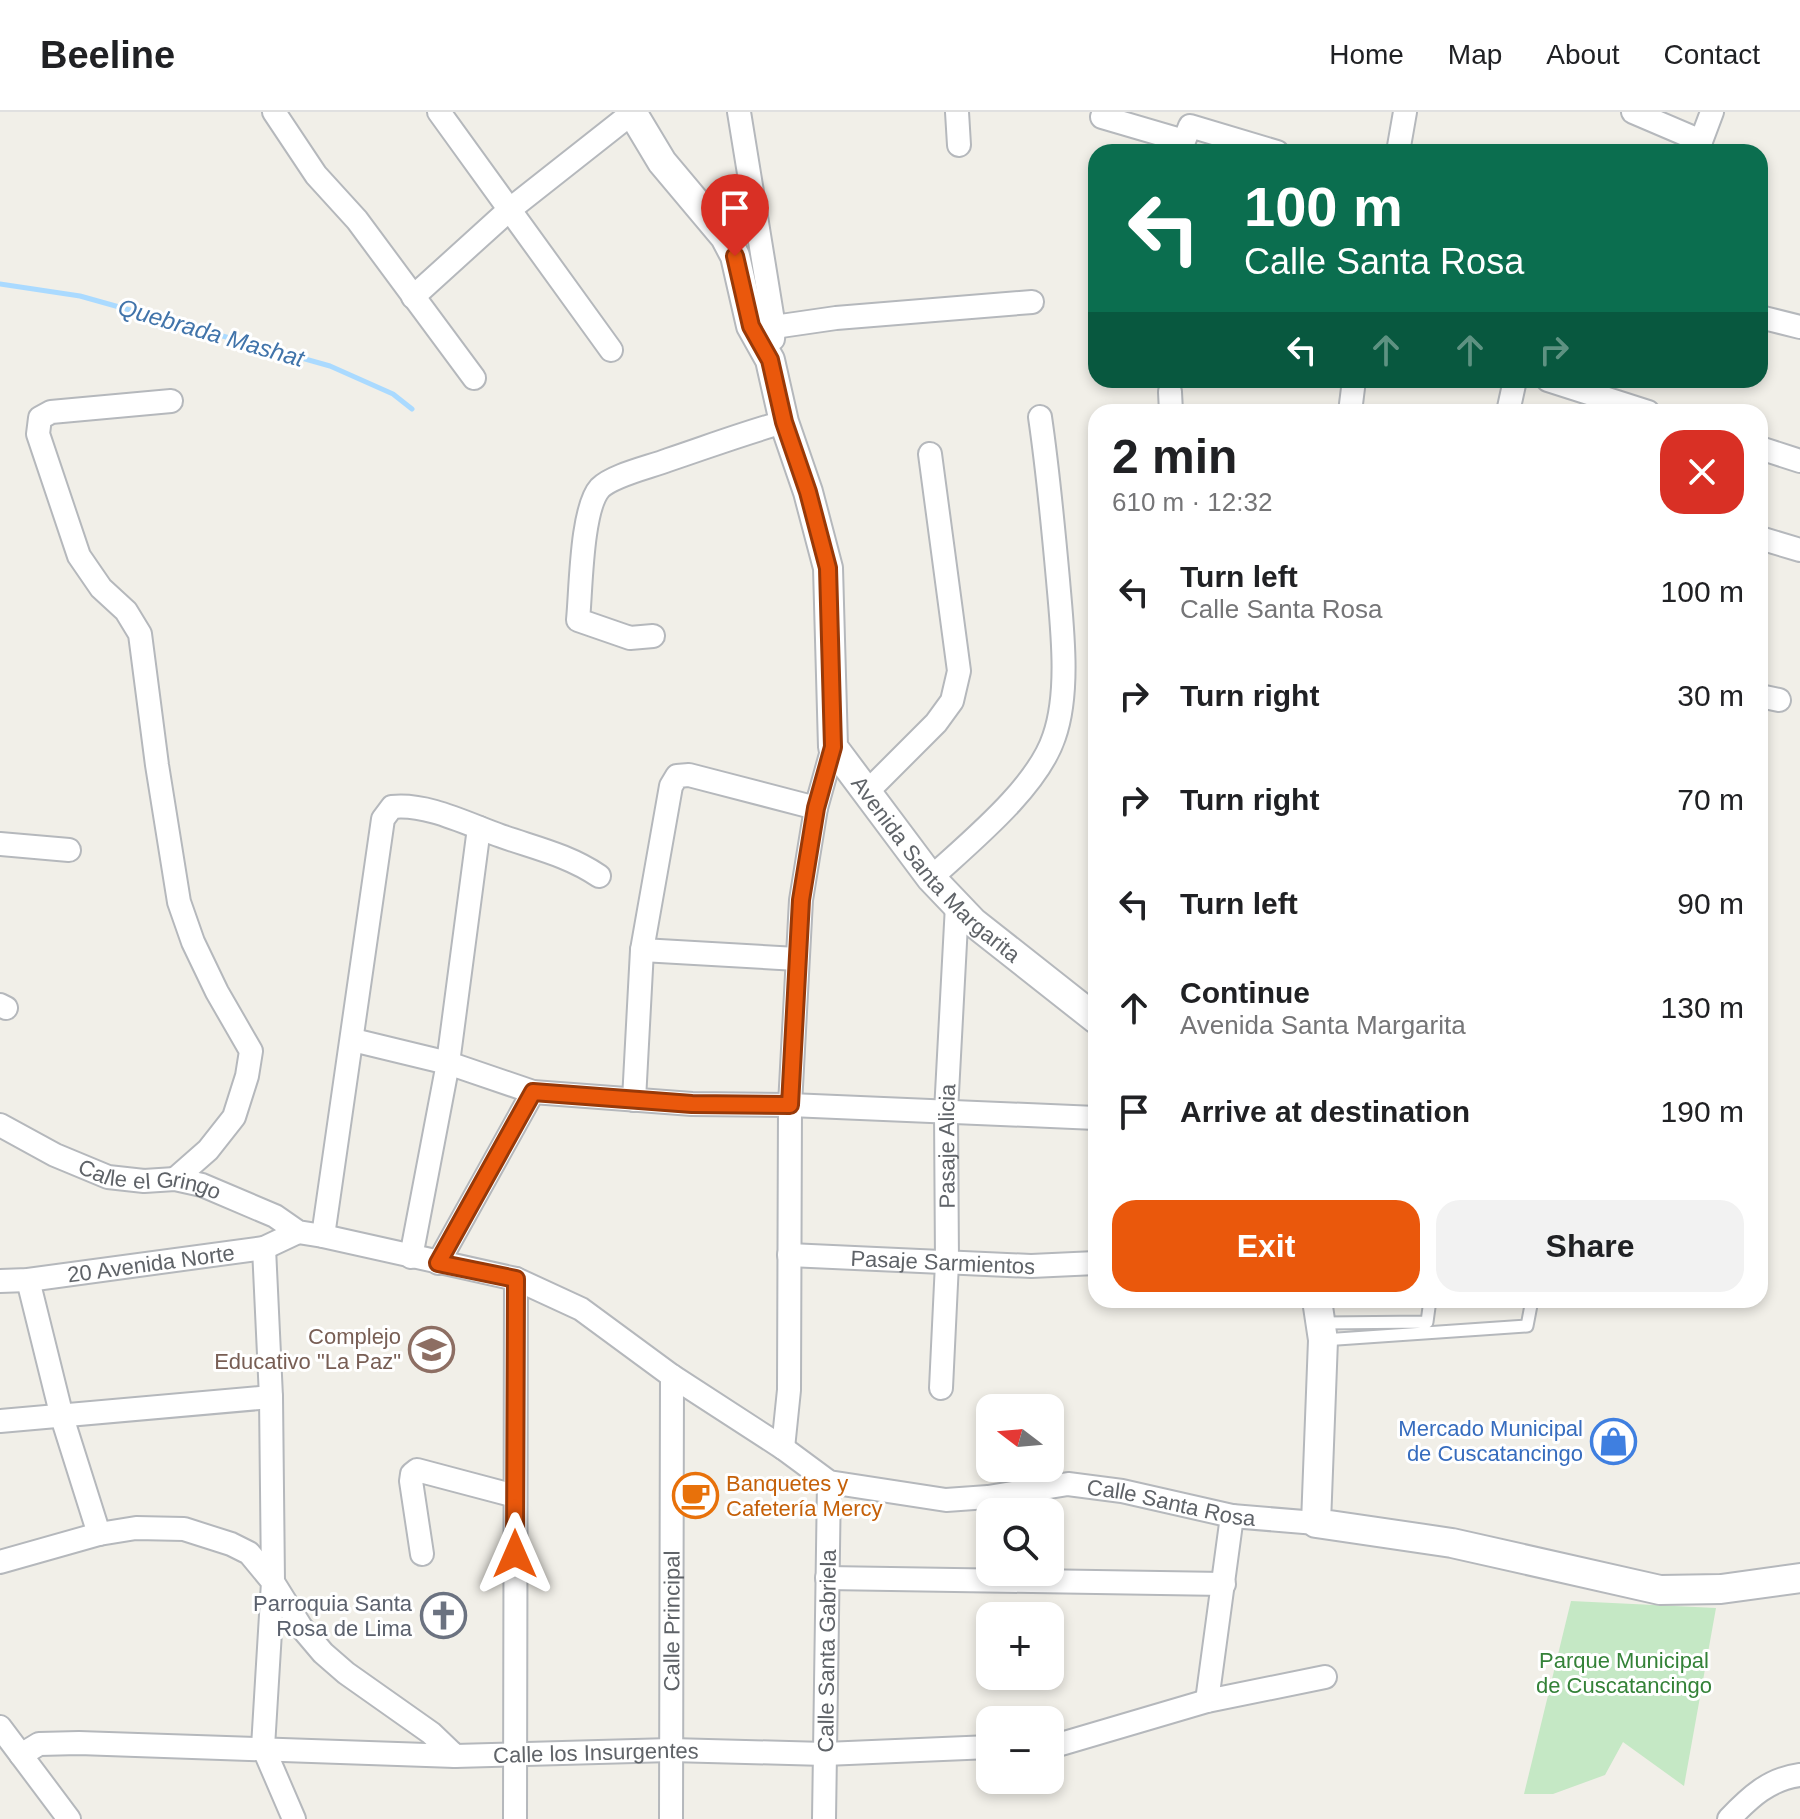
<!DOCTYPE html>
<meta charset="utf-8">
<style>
body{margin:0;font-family:Helvetica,sans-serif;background:#f2f2f2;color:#202124;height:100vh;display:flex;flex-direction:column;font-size:30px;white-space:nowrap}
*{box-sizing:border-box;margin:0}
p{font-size:26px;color:#757577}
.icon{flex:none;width:44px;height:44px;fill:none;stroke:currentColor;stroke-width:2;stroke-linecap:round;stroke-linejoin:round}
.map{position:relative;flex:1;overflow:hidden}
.side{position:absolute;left:1088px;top:292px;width:680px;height:904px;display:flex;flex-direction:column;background:#fff;border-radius:24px;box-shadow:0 4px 12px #0003}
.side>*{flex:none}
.banner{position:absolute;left:1088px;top:32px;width:680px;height:244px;border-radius:24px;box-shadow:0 4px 12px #0003;background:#0b6e4f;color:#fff;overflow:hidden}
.needle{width:52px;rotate:286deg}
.fabs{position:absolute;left:976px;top:1282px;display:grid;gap:16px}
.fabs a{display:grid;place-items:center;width:88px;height:88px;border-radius:16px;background:#fff;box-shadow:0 4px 12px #0003;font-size:40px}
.pin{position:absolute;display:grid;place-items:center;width:68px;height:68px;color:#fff;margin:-82px -34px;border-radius:50% 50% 50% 0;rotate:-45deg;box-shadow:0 0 8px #0007}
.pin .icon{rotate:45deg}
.me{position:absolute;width:88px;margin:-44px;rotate:0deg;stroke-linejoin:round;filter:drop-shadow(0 0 6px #0008)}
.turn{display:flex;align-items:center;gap:28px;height:168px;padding:0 24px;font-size:36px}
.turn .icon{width:104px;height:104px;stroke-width:2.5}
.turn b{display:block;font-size:56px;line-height:68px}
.lanes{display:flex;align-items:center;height:76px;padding:0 24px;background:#0003;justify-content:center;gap:40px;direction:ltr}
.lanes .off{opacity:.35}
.round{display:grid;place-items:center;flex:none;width:84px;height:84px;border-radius:24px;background:#f2f2f2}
.headline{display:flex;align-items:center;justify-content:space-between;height:136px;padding:0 24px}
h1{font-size:48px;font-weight:700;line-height:60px}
.button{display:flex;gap:16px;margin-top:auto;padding:16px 24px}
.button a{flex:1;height:92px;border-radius:24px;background:#ea580c;color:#fff;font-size:32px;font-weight:700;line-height:92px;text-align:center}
.button a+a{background:#f2f2f2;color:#202124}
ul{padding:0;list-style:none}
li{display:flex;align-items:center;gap:24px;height:104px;padding:0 24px}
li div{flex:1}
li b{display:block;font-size:30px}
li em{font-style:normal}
header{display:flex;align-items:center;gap:48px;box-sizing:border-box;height:112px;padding:0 40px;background:#fff;border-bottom:2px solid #e0e0e0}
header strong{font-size:38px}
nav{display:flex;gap:44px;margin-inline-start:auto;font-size:28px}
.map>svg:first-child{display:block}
.green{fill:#c5e8c5}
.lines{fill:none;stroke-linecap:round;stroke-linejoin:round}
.stream{stroke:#aadaff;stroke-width:5}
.service-casing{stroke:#b5b8bc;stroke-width:15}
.minor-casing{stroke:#b5b8bc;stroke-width:26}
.tertiary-casing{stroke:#b5b8bc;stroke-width:32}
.service{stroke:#fff;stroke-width:11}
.minor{stroke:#fff;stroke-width:22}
.tertiary{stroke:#fff;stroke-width:28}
.route-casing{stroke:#983908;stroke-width:20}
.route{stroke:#ea580c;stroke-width:14}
.labels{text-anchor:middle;stroke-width:6;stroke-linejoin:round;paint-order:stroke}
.street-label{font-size:22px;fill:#5f6368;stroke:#fff}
.education-label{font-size:22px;fill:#785e54;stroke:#fff;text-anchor:end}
.shop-label{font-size:22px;fill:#366cbe;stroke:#fff;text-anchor:end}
.food-label{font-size:22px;fill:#c56008;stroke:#fff;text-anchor:start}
.worship-label{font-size:22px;fill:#5b616d;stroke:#fff;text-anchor:end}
.park-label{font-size:22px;fill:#348238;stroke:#fff}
.water-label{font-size:24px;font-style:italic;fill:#4174aa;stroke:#fff}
</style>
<header>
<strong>Beeline</strong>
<nav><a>Home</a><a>Map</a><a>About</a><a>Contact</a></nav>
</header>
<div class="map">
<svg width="1800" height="1707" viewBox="0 0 1800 1707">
<rect width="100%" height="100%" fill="#f1efe8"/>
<path class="green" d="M1571 1489 1716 1496 1684 1674 1623 1630 1605 1663 1553 1682H1524Z"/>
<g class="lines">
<path class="stream" d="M0 172 80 184 330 254 393 282 412 297"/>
<defs>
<path id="service" d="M1322 1211 1427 1210 1430 1188
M1323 1228 1527 1214 1532 1188"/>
<g id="minor">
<path d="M274 0 316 63 357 108 474 266"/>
<path d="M439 0 611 238"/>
<path d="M739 0 774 215 773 227"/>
<path d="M957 0 959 33"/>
<path d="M1633 0 1701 29"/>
<path d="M1102 5 1184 29 1190 14 1277 40"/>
<path d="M1398 40 1405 0"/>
<path d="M1697 40 1712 0"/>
<path d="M413 185 509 98 632 1"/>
<path d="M1760 205 1800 215"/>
<path d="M774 215 836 206 1032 190"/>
<path d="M1548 268 1648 300"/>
<path d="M1170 280 1171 300"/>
<path d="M171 289 51 300 40 306 38 322 79 444 101 476 126 499 140 522 157 653 179 790 193 830 217 880 251 939 247 964 234 1005 208 1038 175 1067"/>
<path d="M1350 300 1354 268"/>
<path d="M1508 300 1515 268"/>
<path d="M1760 336 1800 349"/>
<path d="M1760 426 1800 438"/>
<path d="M653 524 630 526 578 508C581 479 581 397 600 376 613 363 650 355 668 348 707 335 744 321 784 310"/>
<path d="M1760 584 1779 588"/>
<path d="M867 680 936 611 952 589 959 559 930 342"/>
<path d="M0 732 69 738"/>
<path d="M931 766C970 730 1037 676 1054 625 1070 580 1062 515 1058 468 1053 413 1048 359 1040 305"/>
<path d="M642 838 797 847"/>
<path d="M0 893 6 896"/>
<path d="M353 928 448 951 533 980 692 992 790 993 1096 1006"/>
<path d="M634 988 642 838 671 674 677 664 689 663 816 696"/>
<path id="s1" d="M0 1013 55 1043 108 1065 144 1069 175 1067 202 1073 275 1104 298 1120 323 1124 516 1167 581 1197 672 1264 783 1336 829 1370 946 1388 988 1385 1068 1372 1122 1379 1232 1404 1316 1411"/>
<path d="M323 1124 383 707 392 695C427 691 467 712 501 724 535 736 568 743 599 764"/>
<path id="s2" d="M264 1136 271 1285 273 1470 301 1515 323 1541 346 1561 431 1621 455 1644 671 1638 825 1642 990 1635"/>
<path id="s3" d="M789 1143 1031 1154 1096 1151"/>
<path d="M411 1145 448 951 479 716"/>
<path d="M438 1151 533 980"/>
<path d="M28 1168 62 1305 99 1422"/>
<path id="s4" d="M0 1169 28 1168 264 1136 298 1120"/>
<path id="s5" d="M941 1276 947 1151 946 1000 957 793"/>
<path d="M0 1309 271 1285"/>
<path d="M783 1336 789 1278 790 993 801 788 816 696 833 635"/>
<path d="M422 1442 411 1369 412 1362 417 1358 515 1384"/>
<path d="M0 1450 99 1422 136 1416 184 1417 231 1432 249 1441 273 1470 263 1635 294 1707"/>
<path d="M827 1466 1224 1472"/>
<path d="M1207 1589 1232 1404"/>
<path d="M0 1615 69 1707"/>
<path d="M1050 1632H1061L1207 1589 1325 1565"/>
<path d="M21 1643 39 1632 79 1631 455 1644"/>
<path d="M515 1707 516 1167"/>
<path id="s6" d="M671 1707 672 1264"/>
<path id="s7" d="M824 1707 829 1370"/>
<path d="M1729 1707C1750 1685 1769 1667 1800 1663"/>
</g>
<g id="tertiary">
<path id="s8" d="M632 0 662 50 725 125 735 144 751 214 770 248 784 310 808 380 828 456 833 635 931 766 973 810 1096 907"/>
<path d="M1317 1188 1323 1228 1316 1411 1452 1431 1660 1478 1721 1477 1800 1466"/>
</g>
</defs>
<use href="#service" class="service-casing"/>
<use href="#minor" class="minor-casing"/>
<use href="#tertiary" class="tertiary-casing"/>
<use href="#service" class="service"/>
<use href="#minor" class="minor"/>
<use href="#tertiary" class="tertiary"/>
</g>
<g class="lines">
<defs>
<path id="route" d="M515 1442 516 1167 438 1151 533 980 692 992 790 993 801 788 816 696 833 635 828 456 808 380 784 310 770 248 751 214 735 144"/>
</defs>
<use href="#route" class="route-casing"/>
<use href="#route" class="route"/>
</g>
<defs>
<symbol id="school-ring" viewBox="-11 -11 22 22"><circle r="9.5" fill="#fff" stroke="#8d6e63" stroke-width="1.5"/><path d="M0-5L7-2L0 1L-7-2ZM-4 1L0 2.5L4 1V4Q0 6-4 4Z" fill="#8d6e63"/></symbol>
<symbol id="shop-ring" viewBox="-11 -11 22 22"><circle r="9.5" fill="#fff" stroke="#3f7fe0" stroke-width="1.5"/><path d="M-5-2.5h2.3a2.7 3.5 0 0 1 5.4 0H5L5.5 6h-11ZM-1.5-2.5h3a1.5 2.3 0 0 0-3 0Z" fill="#3f7fe0"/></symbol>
<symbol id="cafe-ring" viewBox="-11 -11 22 22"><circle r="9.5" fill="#fff" stroke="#e8710a" stroke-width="1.5"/><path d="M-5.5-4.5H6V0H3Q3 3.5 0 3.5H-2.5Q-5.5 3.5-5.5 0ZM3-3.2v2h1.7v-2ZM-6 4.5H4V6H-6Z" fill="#e8710a"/></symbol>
<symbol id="church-ring" viewBox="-11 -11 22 22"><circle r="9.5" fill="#fff" stroke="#6b7280" stroke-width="1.5"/><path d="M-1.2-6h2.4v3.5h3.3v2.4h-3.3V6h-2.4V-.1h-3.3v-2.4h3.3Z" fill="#6b7280"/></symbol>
</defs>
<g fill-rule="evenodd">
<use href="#school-ring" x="406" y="1212" width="51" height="51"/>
<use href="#shop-ring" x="1588" y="1304" width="51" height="51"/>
<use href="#cafe-ring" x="670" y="1358" width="51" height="51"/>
<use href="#church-ring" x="418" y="1478" width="51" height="51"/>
</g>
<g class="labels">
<g class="street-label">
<text dy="8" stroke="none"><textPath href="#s8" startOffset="844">Avenida Santa Margarita</textPath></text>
<text dy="8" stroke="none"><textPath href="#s5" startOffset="242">Pasaje Alicia</textPath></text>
<text dy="8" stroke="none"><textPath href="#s1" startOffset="162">Calle el Gringo</textPath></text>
<text dy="8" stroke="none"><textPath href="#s3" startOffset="154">Pasaje Sarmientos</textPath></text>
<text dy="8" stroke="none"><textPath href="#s4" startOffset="152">20 Avenida Norte</textPath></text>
<text dy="8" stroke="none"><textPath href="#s1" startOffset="1266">Calle Santa Rosa</textPath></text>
<text dy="8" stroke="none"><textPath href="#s6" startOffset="198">Calle Principal</textPath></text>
<text dy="8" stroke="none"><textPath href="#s7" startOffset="168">Calle Santa Gabriela</textPath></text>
<text dy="8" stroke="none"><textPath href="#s2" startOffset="730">Calle los Insurgentes</textPath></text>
</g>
<g class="education-label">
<text x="401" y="1232">Complejo<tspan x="401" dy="25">Educativo "La Paz"</tspan></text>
</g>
<g class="shop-label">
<text x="1583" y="1324">Mercado Municipal<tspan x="1583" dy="25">de Cuscatancingo</tspan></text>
</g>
<g class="food-label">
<text x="726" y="1379">Banquetes y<tspan x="726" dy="25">Cafetería Mercy</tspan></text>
</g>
<g class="worship-label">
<text x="412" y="1499">Parroquia Santa<tspan x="412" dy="25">Rosa de Lima</tspan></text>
</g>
<g class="park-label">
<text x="1624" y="1556">Parque Municipal<tspan x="1624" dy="25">de Cuscatancingo</tspan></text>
</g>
<g class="water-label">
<text transform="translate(211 221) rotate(16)" y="8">Quebrada Mashat</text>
</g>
</g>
</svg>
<div class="fabs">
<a><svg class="needle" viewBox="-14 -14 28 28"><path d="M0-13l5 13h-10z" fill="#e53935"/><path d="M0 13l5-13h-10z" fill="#757577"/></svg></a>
<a><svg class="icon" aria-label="search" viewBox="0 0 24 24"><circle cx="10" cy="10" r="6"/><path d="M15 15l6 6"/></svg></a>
<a>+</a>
<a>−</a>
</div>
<div class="pin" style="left:735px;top:144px;background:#d93025"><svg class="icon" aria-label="arrive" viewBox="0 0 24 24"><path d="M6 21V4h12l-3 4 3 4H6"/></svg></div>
<svg class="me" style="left:515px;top:1442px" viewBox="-20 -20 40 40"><path d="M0-17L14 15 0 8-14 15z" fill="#ea580c" stroke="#fff" stroke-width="4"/></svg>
<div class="banner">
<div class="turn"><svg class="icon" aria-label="left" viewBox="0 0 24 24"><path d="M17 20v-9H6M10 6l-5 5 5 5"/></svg><div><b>100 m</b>Calle Santa Rosa</div></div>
<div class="lanes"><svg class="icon" aria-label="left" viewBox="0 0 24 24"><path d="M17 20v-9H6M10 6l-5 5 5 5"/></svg><svg class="icon off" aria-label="ahead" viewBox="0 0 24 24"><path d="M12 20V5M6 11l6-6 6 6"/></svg><svg class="icon off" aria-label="ahead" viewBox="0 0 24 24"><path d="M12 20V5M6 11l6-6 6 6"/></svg><svg class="icon off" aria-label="right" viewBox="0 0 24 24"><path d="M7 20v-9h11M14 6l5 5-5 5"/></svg></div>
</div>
<section class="side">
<div class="headline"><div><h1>2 min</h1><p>610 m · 12:32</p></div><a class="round" style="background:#d93025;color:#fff"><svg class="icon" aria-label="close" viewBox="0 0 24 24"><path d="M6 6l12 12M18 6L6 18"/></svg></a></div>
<ul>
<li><svg class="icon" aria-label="left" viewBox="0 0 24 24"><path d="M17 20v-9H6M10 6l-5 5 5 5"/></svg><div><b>Turn left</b><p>Calle Santa Rosa</p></div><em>100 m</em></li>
<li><svg class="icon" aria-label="right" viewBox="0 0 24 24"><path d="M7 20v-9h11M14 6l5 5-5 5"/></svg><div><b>Turn right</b></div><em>30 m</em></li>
<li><svg class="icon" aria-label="right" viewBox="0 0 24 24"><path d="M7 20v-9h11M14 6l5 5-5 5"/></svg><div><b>Turn right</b></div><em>70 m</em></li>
<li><svg class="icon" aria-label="left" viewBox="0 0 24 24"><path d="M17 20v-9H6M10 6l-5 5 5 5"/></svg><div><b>Turn left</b></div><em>90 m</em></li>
<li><svg class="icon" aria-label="ahead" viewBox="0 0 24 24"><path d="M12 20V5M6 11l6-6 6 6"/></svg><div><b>Continue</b><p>Avenida Santa Margarita</p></div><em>130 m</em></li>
<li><svg class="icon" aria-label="arrive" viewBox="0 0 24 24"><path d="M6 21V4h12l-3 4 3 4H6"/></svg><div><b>Arrive at destination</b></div><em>190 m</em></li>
</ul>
<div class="button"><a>Exit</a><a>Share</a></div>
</section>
</div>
